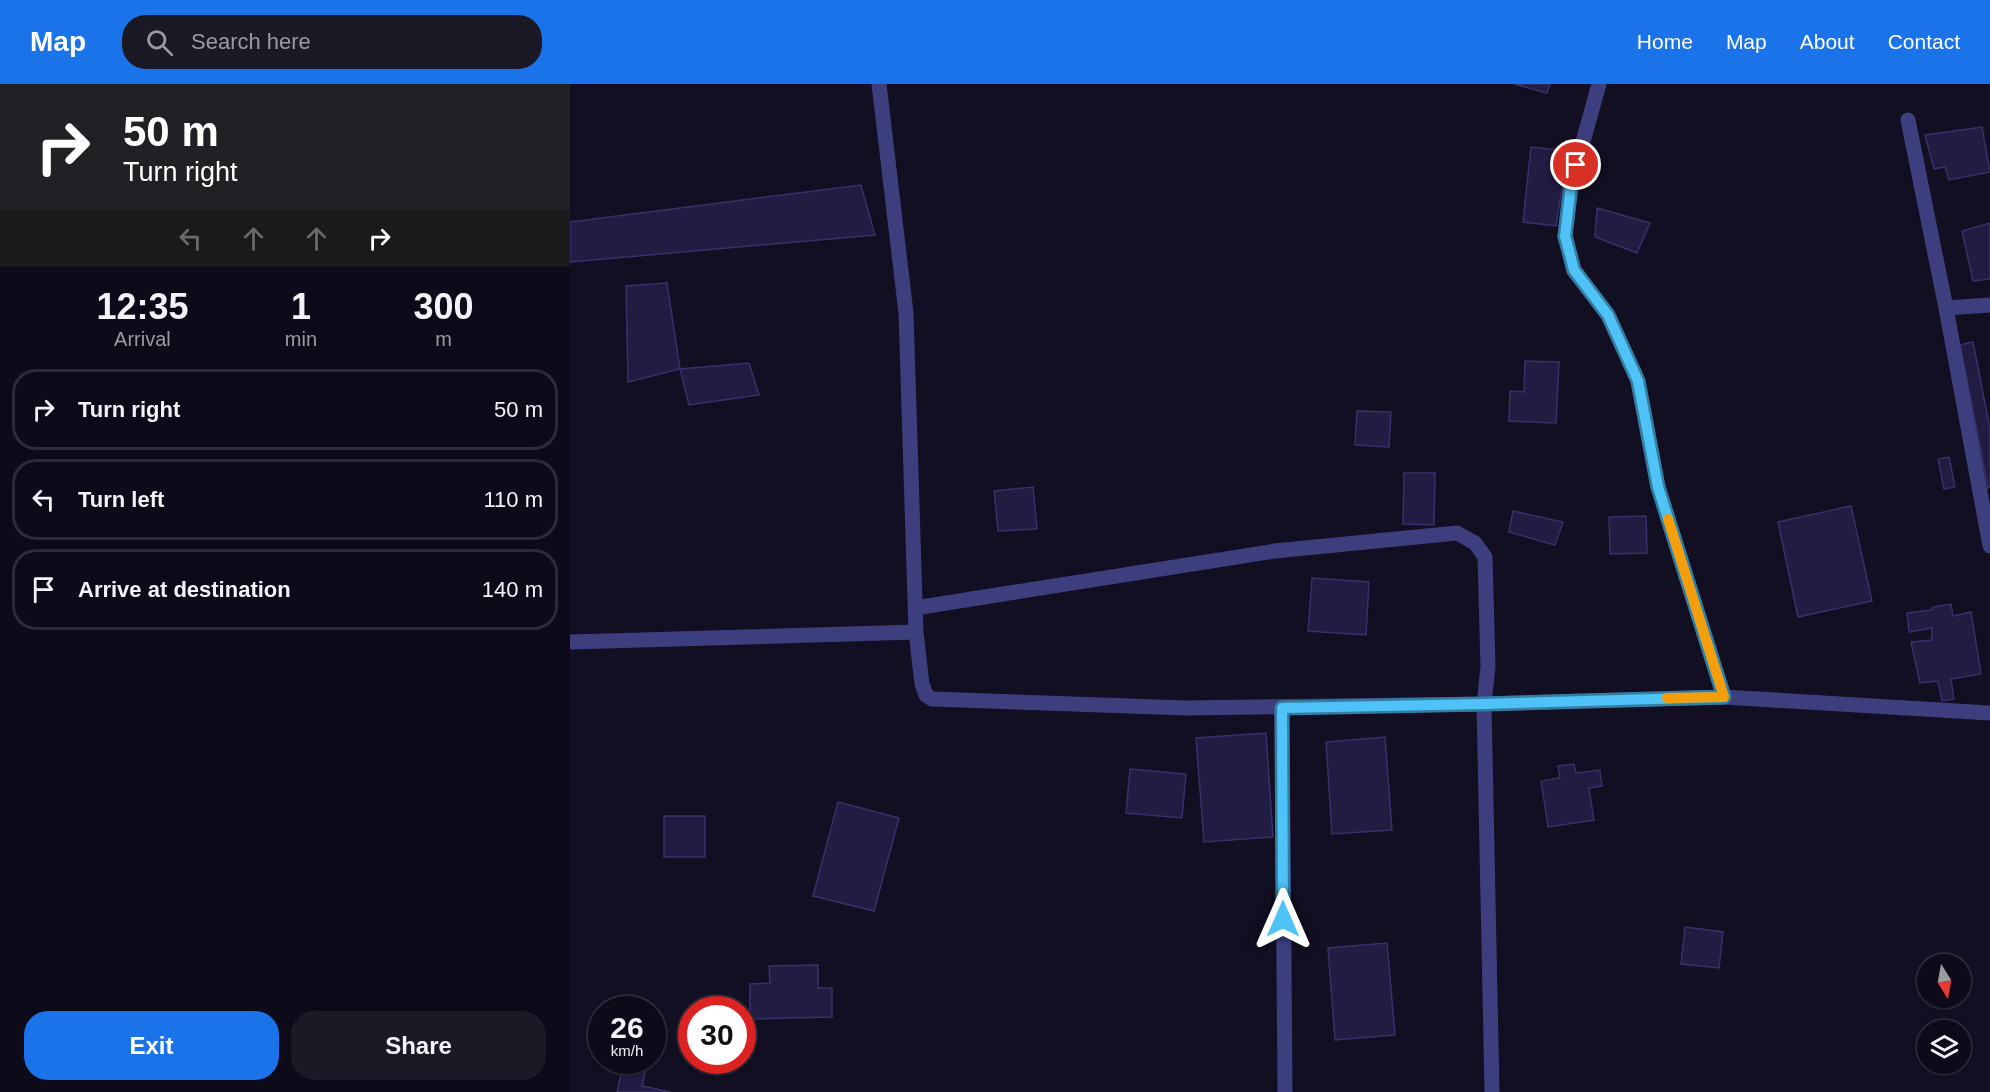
<!DOCTYPE html>
<style>
body{margin:0;font-family:Arial,sans-serif;background:#1b1926;color:#f1f3f6;height:100vh;display:flex;flex-direction:column;font-size:22px;white-space:nowrap}
*{box-sizing:border-box;margin:0}
p{font-size:20px;color:#9a9ba2}
.icon{flex:none;width:33px;height:33px;fill:none;stroke:currentColor;stroke-width:2;stroke-linecap:round;stroke-linejoin:round}
.map{position:relative;flex:1;overflow:hidden}
.drawer{display:flex;flex-direction:column;background:#0d0b19;width:570px}
.drawer>*{flex:none}
.guide{background:#202124;color:#fff;overflow:hidden}
.needle{width:39px;rotate:169deg}
.fabs{position:absolute;left:1347px;top:870px;display:grid;gap:12px}
.fabs a{display:grid;place-items:center;width:54px;height:54px;border-radius:50%;background:#0d0b19;box-shadow:0 2px 4px #0004,0 0 0 2px #2d2b38;font-size:30px}
.speed{position:absolute;left:18px;top:912px;display:flex;gap:12px;font-size:30px;font-weight:700;text-align:center}
.speed>*{display:grid;place-content:center;width:78px;height:78px;border-radius:50%;background:#0d0b19;box-shadow:0 2px 4px #0004,0 0 0 2px #2d2b38;line-height:1}
.speed small{font-size:15px;font-weight:400}
.speed .limit{border:9px solid #d22;background:#fff;color:#111}
.pin{position:absolute;display:grid;place-items:center;width:51px;height:51px;color:#fff;margin:-26px;border:3px solid #fff;border-radius:50%;box-shadow:0 2px 6px #0007}
.me{position:absolute;width:66px;margin:-33px;rotate:0deg;stroke-linejoin:round;filter:drop-shadow(0 0 4px #0008)}
.turn{display:flex;align-items:center;gap:21px;height:126px;padding:0 24px;font-size:27px}
.turn .icon{width:78px;height:78px;stroke-width:2.5}
.turn b{display:block;font-size:42px;line-height:51px}
.lanes{display:flex;align-items:center;height:57px;padding:0 24px;background:#0003;justify-content:center;gap:30px;direction:ltr}
.lanes .off{opacity:.35}
.eta{display:flex;justify-content:space-evenly;align-items:center;height:102px;text-align:center}
.eta b{font-size:36px;font-weight:700;line-height:42px}
.primary-button{display:flex;gap:12px;margin-top:auto;padding:12px 24px}
.primary-button a{flex:1;height:69px;border-radius:24px;background:#1a73e8;color:#fff;font-size:24px;font-weight:700;line-height:69px;text-align:center}
.primary-button a+a{background:#1b1926;color:#f1f3f6}
ul{padding:0;list-style:none}
li{display:flex;align-items:center;gap:18px;height:81px;margin:0 12px 9px;padding:0 12px;border:3px solid #2d2b38;border-radius:24px}
li div{flex:1}
li b{display:block;font-size:22px}
li em{font-style:normal}
header{display:flex;align-items:center;gap:36px;box-sizing:border-box;height:84px;padding:0 30px;background:#1a73e8;color:#fff}
header strong{font-size:28px}
nav{display:flex;gap:33px;margin-inline-start:auto;font-size:21px}
.search{width:420px;height:54px;background:#1b1926;display:flex;align-items:center;gap:15px;box-sizing:border-box;padding:0 21px;border-radius:24px;color:#9a9ba2;font-size:22px}
main{display:flex;flex:1;min-height:0}
.map>svg:first-child{display:block}
.building{fill:#211c41;stroke:#38306b;stroke-width:1.5}
.lines{fill:none;stroke-linecap:round;stroke-linejoin:round}
.minor{stroke:#3d3e7d;stroke-width:15}
.route-casing{stroke:#337fa1;stroke-width:15}
.route{stroke:#4fc3f7;stroke-width:10}
.slow{stroke:#f59e0b;stroke-width:10}
</style>
<header>
<strong>Map</strong>
<div class="search"><svg class="icon" aria-label="search" viewBox="0 0 24 24"><circle cx="10" cy="10" r="6"/><path d="M15 15l6 6"/></svg>Search here</div>
<nav><a>Home</a><a>Map</a><a>About</a><a>Contact</a></nav>
</header>
<main>
<section class="drawer">
<div class="guide">
<div class="turn"><svg class="icon" aria-label="right" viewBox="0 0 24 24"><path d="M7 20v-9h11M14 6l5 5-5 5"/></svg><div><b>50 m</b>Turn right</div></div>
<div class="lanes"><svg class="icon off" aria-label="left" viewBox="0 0 24 24"><path d="M17 20v-9H6M10 6l-5 5 5 5"/></svg><svg class="icon off" aria-label="ahead" viewBox="0 0 24 24"><path d="M12 20V5M6 11l6-6 6 6"/></svg><svg class="icon off" aria-label="ahead" viewBox="0 0 24 24"><path d="M12 20V5M6 11l6-6 6 6"/></svg><svg class="icon" aria-label="right" viewBox="0 0 24 24"><path d="M7 20v-9h11M14 6l5 5-5 5"/></svg></div>
</div>
<div class="eta">
<div><b>12:35</b><p>Arrival</p></div>
<div><b>1</b><p>min</p></div>
<div><b>300</b><p>m</p></div>
</div>
<ul>
<li><svg class="icon" aria-label="right" viewBox="0 0 24 24"><path d="M7 20v-9h11M14 6l5 5-5 5"/></svg><div><b>Turn right</b></div><em>50 m</em></li>
<li><svg class="icon" aria-label="left" viewBox="0 0 24 24"><path d="M17 20v-9H6M10 6l-5 5 5 5"/></svg><div><b>Turn left</b></div><em>110 m</em></li>
<li><svg class="icon" aria-label="arrive" viewBox="0 0 24 24"><path d="M6 21V4h12l-3 4 3 4H6"/></svg><div><b>Arrive at destination</b></div><em>140 m</em></li>
</ul>
<div class="primary-button"><a>Exit</a><a>Share</a></div>
</section>
<div class="map">
<svg width="1420" height="1008" viewBox="0 0 1420 1008">
<rect width="100%" height="100%" fill="#110f21"/>
<path class="building" d="M944 0H980L977 9Z
M1412 43 1420 88 1379 96 1375 83 1364 85 1355 51Z
M961 63 998 67 986 142 953 138Z
M291 101 305 151 0 178V138Z
M1027 124 1080 139 1067 169 1025 153Z
M1420 139V195L1403 197 1392 147Z
M97 199 110 285 58 298 56 202Z
M1403 258 1420 345V403L1418 404 1390 261Z
M955 277 989 278 986 339 939 337 940 307 954 308Z
M179 279 189 311 119 321 110 285Z
M787 327 821 328 819 363 785 361Z
M1379 373 1385 403 1374 405 1368 375Z
M834 389H865L864 441 833 440Z
M463 403 467 445 428 447 424 407Z
M1281 422 1302 517 1228 533 1208 438Z
M943 427 993 438 985 461 939 448Z
M1076 432 1077 469 1040 470 1039 433Z
M742 494 799 498 796 551 738 547Z
M1381 520 1383 532 1401 528 1411 590 1381 595 1384 615 1372 617 1368 597 1350 599 1341 558 1362 556V544L1339 548 1337 529 1362 526 1363 523Z
M696 649 703 753 634 758 626 654Z
M815 653 822 746 762 750 756 658Z
M1004 680 1006 689 1030 686 1032 702 1019 704 1024 736 978 743 971 697 990 694 988 682Z
M560 685 616 690 612 734 556 729Z
M268 718 329 734 304 827 243 812Z
M94 732H135V773H94Z
M1115 843 1153 848 1149 884 1111 880Z
M817 859 825 951 765 956 758 864Z
M248 881V904H262V933L180 935V900L200 899 199 882Z
M54 976H78L72 1002 101 1008H47Z"/>
<g class="lines">
<path class="minor" d="M309 0 336 229 346 548 352 600 356 611 362 615 616 624 914 620 1154 613 1420 629
M1029 0 1001 101 995 152 1004 187 1038 231 1068 297 1088 403 1154 613
M1338 36 1376 224 1420 462
M1376 224 1420 221
M345 524 705 467 887 449 905 459 915 473 918 583 914 620 922 1008
M0 558 346 548
M712 624 715 1008"/>
</g>
<g class="lines">
<defs>
<path id="route" d="M713 835 712 624 914 620 1154 613 1088 403 1068 297 1038 231 1004 186 995 152 1001 101 1006 81"/>
</defs>
<use href="#route" class="route-casing"/>
<use href="#route" class="route"/>
<path class="slow" d="M1097 614 1154 613 1098 435"/>
</g>
</svg>
<div class="fabs">
<a><svg class="needle" viewBox="-14 -14 28 28"><path d="M0-13l5 13h-10z" fill="#e53935"/><path d="M0 13l5-13h-10z" fill="#9a9ba2"/></svg></a>
<a><svg class="icon" aria-label="layers" viewBox="0 0 24 24"><path d="M12 4l9 5-9 5-9-5zM3 14l9 5 9-5"/></svg></a>
</div>
<div class="speed"><div>26<small>km/h</small></div><div class="limit">30</div></div>
<div class="pin" style="left:1006px;top:81px;background:#d93025"><svg class="icon" aria-label="arrive" viewBox="0 0 24 24"><path d="M6 21V4h12l-3 4 3 4H6"/></svg></div>
<svg class="me" style="left:713px;top:835px" viewBox="-20 -20 40 40"><path d="M0-17L14 15 0 8-14 15z" fill="#4fc3f7" stroke="#fff" stroke-width="4"/></svg>
</div>
</main>
